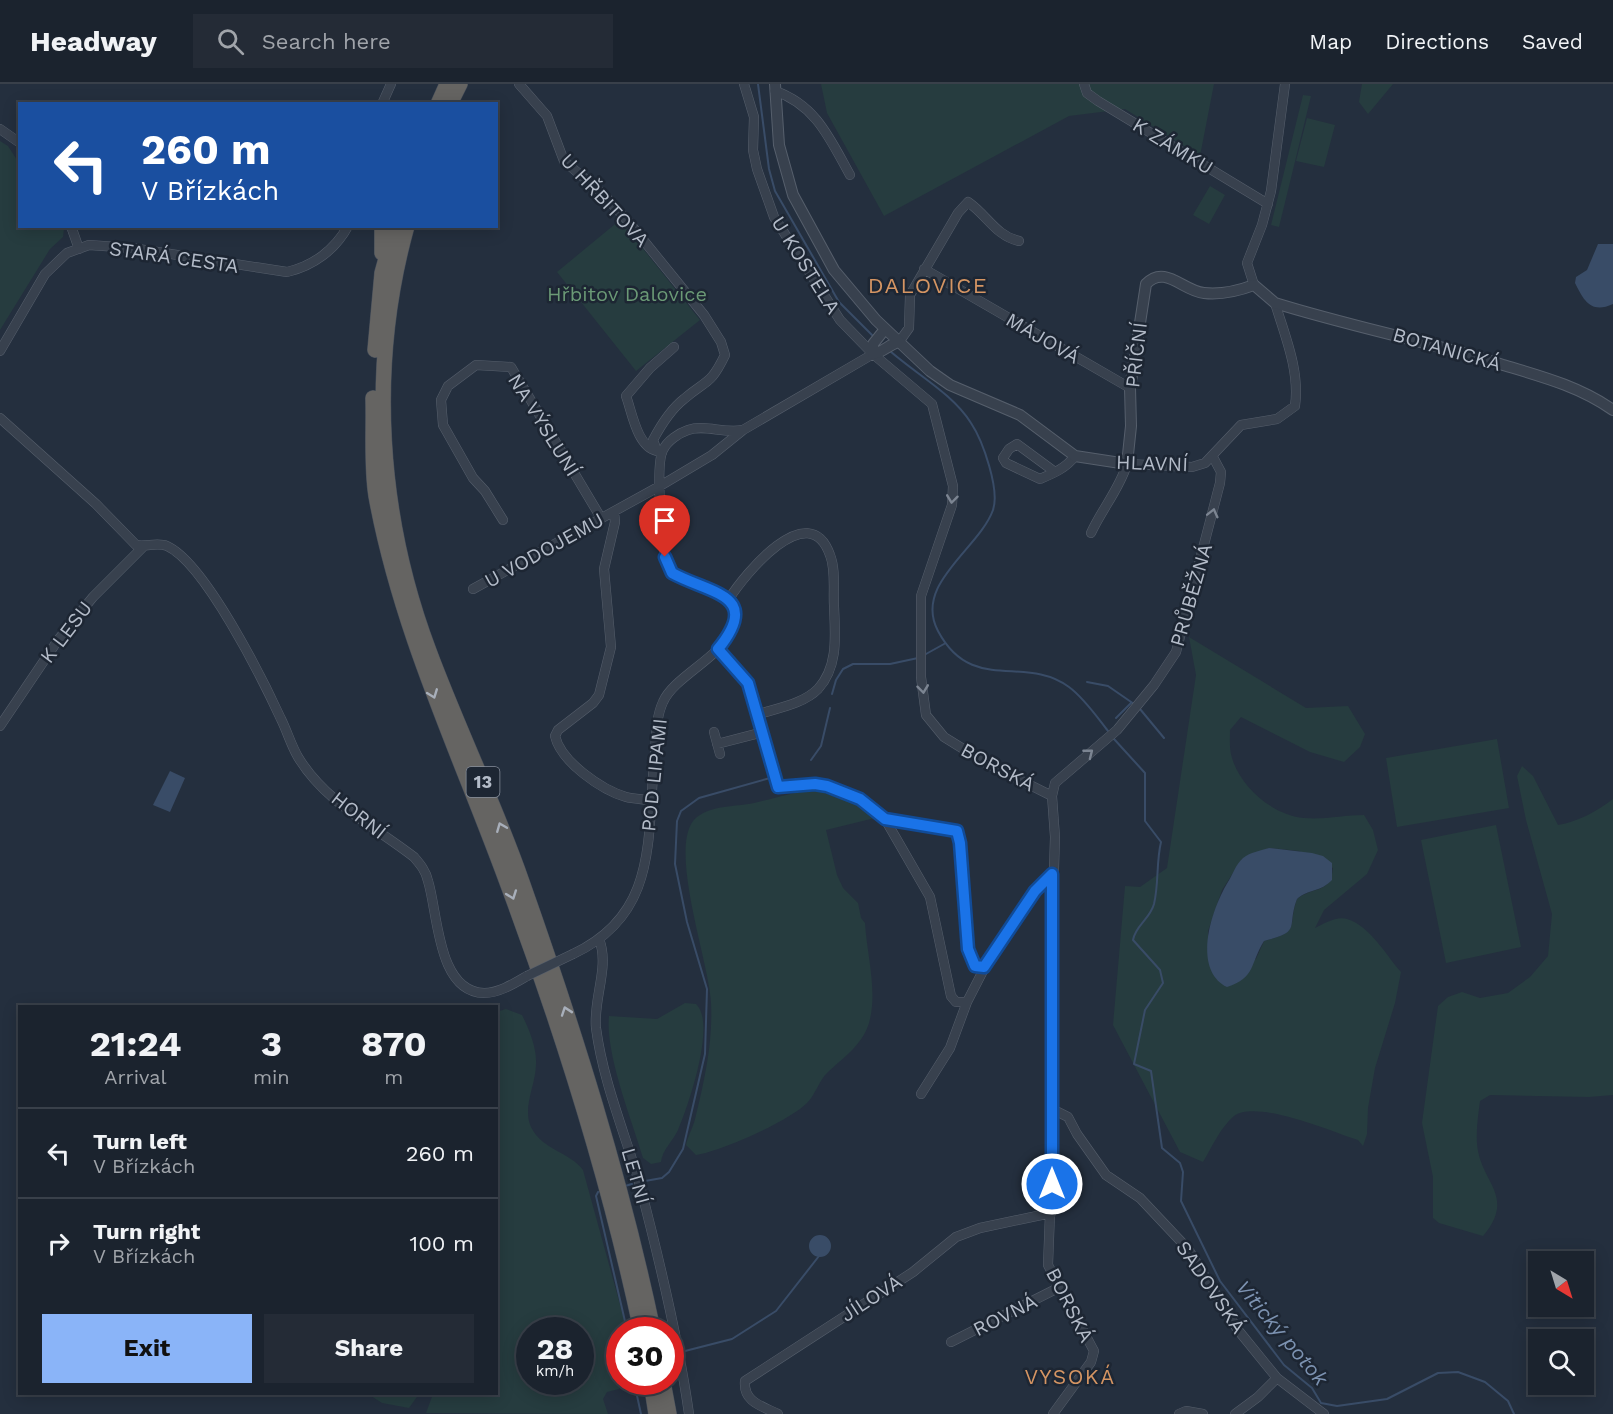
<!DOCTYPE html>
<meta charset="utf-8">
<style>
body{margin:0;font-family:"Work Sans",sans-serif;background:#242b36;color:#f1f3f6;height:100vh;display:flex;flex-direction:column;font-size:22px;white-space:nowrap}
*{box-sizing:border-box;margin:0}
p{font-size:20px;color:#a0a4aa}
.icon{flex:none;width:33px;height:33px;fill:none;stroke:currentColor;stroke-width:2;stroke-linecap:round;stroke-linejoin:round}
.map{position:relative;flex:1;overflow:hidden}
.details{position:absolute;left:18px;top:921px;width:480px;height:390px;display:flex;flex-direction:column;background:#1b232e;border-radius:0px;box-shadow:0 3px 15px #0003,0 0 0 2px #39404a}
.details>*{flex:none}
.guide{position:absolute;left:18px;top:18px;width:480px;height:126px;border-radius:0px;box-shadow:0 3px 15px #0003,0 0 0 2px #39404a;background:#1a4fa0;color:#fff;overflow:hidden}
.needle{width:39px;rotate:142deg}
.buttons{position:absolute;left:1528px;top:1167px;display:grid;gap:12px}
.buttons a{display:grid;place-items:center;width:66px;height:66px;border-radius:0px;background:#1b232e;box-shadow:0 3px 15px #0003,0 0 0 2px #39404a;font-size:30px}
.speed{position:absolute;left:516px;top:1233px;display:flex;gap:12px;font-size:30px;font-weight:700;text-align:center}
.speed>*{display:grid;place-content:center;width:78px;height:78px;border-radius:50%;background:#1b232e;box-shadow:0 3px 15px #0003,0 0 0 2px #39404a;line-height:1}
.speed small{font-size:15px;font-weight:400}
.speed .limit{border:9px solid #d22;background:#fff;color:#111}
.pin{position:absolute;display:grid;place-items:center;width:51px;height:51px;color:#fff;margin:-62px -26px;border-radius:50% 50% 50% 0;rotate:-45deg;box-shadow:0 0 6px #0007}
.pin .icon{rotate:45deg}
.me{position:absolute;width:66px;margin:-33px;rotate:0deg;stroke-linejoin:round;filter:drop-shadow(0 0 4px #0008)}
.turn{display:flex;align-items:center;gap:21px;height:126px;padding:0 24px;font-size:27px}
.turn .icon{width:78px;height:78px;stroke-width:2.5}
.turn b{display:block;font-size:42px;line-height:51px}
.eta{display:flex;justify-content:space-evenly;align-items:center;height:102px;text-align:center}
.eta b{font-size:36px;font-weight:700;line-height:42px}
.primary-button{display:flex;gap:12px;margin-top:auto;padding:12px 24px}
.primary-button a{flex:1;height:69px;border-radius:0px;background:#8ab4f8;color:#111;font-size:24px;font-weight:700;line-height:69px;text-align:center}
.primary-button a+a{background:#242b36;color:#f1f3f6}
ul{padding:0;list-style:none}
li{display:flex;align-items:center;gap:18px;height:90px;padding:0 24px;border-top:2px solid #39404a}
li div{flex:1}
li b{display:block;font-size:22px}
li em{font-style:normal}
header{display:flex;align-items:center;gap:36px;box-sizing:border-box;height:84px;padding:0 30px;background:#1b232e;border-bottom:2px solid #39404a}
header strong{font-size:28px}
nav{display:flex;gap:33px;margin-inline-start:auto;font-size:21px}
.search{width:420px;height:54px;background:#242b36;display:flex;align-items:center;gap:15px;box-sizing:border-box;padding:0 21px;border-radius:0px;color:#a0a4aa;font-size:22px}
.map>svg:first-child{display:block}
.green{fill:#263c3f;fill-rule:evenodd}
.water{fill:#394c67}
.lines{fill:none;stroke-linecap:round;stroke-linejoin:round}
.stream{stroke:#394c67;stroke-width:2}
.minor-casing{stroke:#565f6c;stroke-width:10}
.tertiary-casing{stroke:#565f6c;stroke-width:12}
.trunk-casing{stroke:#434c59;stroke-width:16}
.minor{stroke:#38414e;stroke-width:9}
.tertiary{stroke:#38414e;stroke-width:10}
.trunk{stroke:#656462;stroke-width:15}
.minor-bridge-casing{stroke:#565f6c;stroke-width:10;stroke-linecap:butt}
.minor-bridge{stroke:#38414e;stroke-width:9}
.oneway{stroke:#7c8592}
.oneway2{stroke:#a8afba}
.route-casing{stroke:#114b97;stroke-width:15}
.route{stroke:#1a73e8;stroke-width:10}
.labels{text-anchor:middle;stroke-width:5;stroke-linejoin:round;paint-order:stroke}
.shield{fill:#1d2633;stroke:#878f9c;stroke-width:1.5}
.shield-label{font-size:18px;font-weight:bold;fill:#b4bcc9}
.street-label{font-size:20px;fill:#b4bcc9;stroke:#1d2633}
.park-label{font-size:20px;fill:#6b9a76;stroke:#1d2633}
.water-label{font-size:21px;font-style:italic;fill:#7c92b1;stroke:#1d2633}
.neighbourhood-label{font-size:21px;letter-spacing:1.5px;fill:#d59563;stroke:#1d2633}
.quarter-label{font-size:22px;letter-spacing:1.5px;fill:#d59563;stroke:#1d2633}
</style>
<header>
<strong>Headway</strong>
<div class="search"><svg class="icon" aria-label="search" viewBox="0 0 24 24"><circle cx="10" cy="10" r="6"/><path d="M15 15l6 6"/></svg>Search here</div>
<nav><a>Map</a><a>Directions</a><a>Saved</a></nav>
</header>
<div class="map">
<svg width="1613" height="1330" viewBox="0 0 1613 1330">
<rect width="100%" height="100%" fill="#242f3e"/>
<path class="green" d="M821 0H1214L1200 72 1125 25 1069 32 884 132 827 29Z
M1362 0H1393L1368 30 1359 18Z
M1303 11 1311 12 1279 143 1271 141Z
M1307 34 1335 41 1324 83 1296 77Z
M0 57 8 62 19 79 20 142 63 143 64 145 63 153 50 165 0 246Z
M1210 102 1225 111 1209 140 1193 131Z
M620 136 700 236 636 287 557 188Z
M1189 553 1306 624 1348 622 1365 650 1360 663 1344 678 1310 668 1241 633 1230 646C1230 654 1229 665 1232 674 1241 704 1273 731 1304 734 1323 736 1345 731 1364 731L1373 746 1378 766 1367 790 1324 826 1315 844C1324 840 1336 832 1347 835 1370 842 1386 871 1401 888L1395 919 1375 984 1368 1024 1367 1050 1363 1062 1358 1056C1332 1048 1257 1015 1234 1032 1220 1044 1212 1063 1203 1078L1180 1068 1113 941 1125 802 1140 803 1167 784 1196 591ZM1269 764 1299 767 1333 784C1330 811 1313 802 1297 815 1287 843 1302 847 1264 857L1256 875 1209 881 1208 847 1222 806 1242 775Z
M1497 655 1509 724 1397 743 1386 674Z
M1522 682 1533 692 1558 741C1578 738 1597 727 1613 715V1011L1589 1013 1490 1011 1480 1017C1478 1033 1475 1051 1478 1067 1484 1100 1515 1114 1483 1152L1439 1139 1433 1134V1093L1422 1039 1438 922 1448 913 1462 908 1480 914 1508 909 1530 893 1548 872 1552 830 1526 736 1517 692Z
M816 706 865 723 879 733 826 746 837 791 843 804 858 819 861 834 865 839C867 871 877 904 870 935 865 959 844 973 828 988 819 996 816 1010 807 1019 789 1037 722 1067 696 1071L686 1061C688 1051 694 1042 696 1031 705 994 713 957 711 919 710 880 665 758 697 733 713 721 735 723 754 719 776 714 793 708 816 706Z
M1496 741 1521 863 1446 879 1421 756Z
M685 919 696 920C717 939 688 1023 678 1046 673 1057 662 1066 661 1078L651 1080 643 1074C632 1036 605 970 609 932L657 935Z
M506 925 522 931C529 945 537 964 536 980 536 1001 522 1023 531 1043 542 1066 570 1068 583 1086L627 1246H620V1298H626L619 1305 607 1308 603 1315 608 1330 426 1329 433 1310H496V928ZM530 1246H580V1298H530Z
M368 1310H419L409 1324 382 1319Z"/>
<path class="water" d="M1598 160H1613V220C1591 230 1584 217 1575 199L1576 193 1587 186Z
M170 687 185 694 170 728 153 721Z
M1269 764 1312 769 1323 772 1332 779V796C1321 808 1308 805 1297 815 1286 844 1303 847 1264 857 1250 879 1256 894 1227 903 1191 885 1212 824 1228 798 1233 790 1236 780 1243 774 1251 768 1259 767 1269 764Z
M809 1162a11 11 0 1 1 22 0a11 11 0 1 1-22 0Z"/>
<g class="lines">
<path class="stream" d="M758 0 769 85 775 107 839 218 875 254
M890 267C916 290 953 310 971 339 983 357 1000 406 993 426 979 465 913 500 938 547 972 611 1025 570 1069 603 1084 614 1097 633 1108 647
M926 570 944 560
M1087 598 1108 602 1134 620
M832 610 836 596 843 585 853 580H890L918 574
M1140 625 1164 654
M1116 634 1131 619
M1114 655 1145 689V737L1161 758C1156 779 1159 799 1154 820 1150 835 1135 842 1133 856L1160 886 1163 899 1145 926 1134 980 1151 987 1162 1064 1180 1079 1183 1088 1181 1117 1220 1197 1284 1281 1312 1304 1321 1319 1337 1322 1387 1315 1438 1289 1458 1288 1485 1298 1508 1317 1514 1330
M811 676 821 662 830 624
M645 1097 662 1094 669 1088 683 1065 705 970 707 905 687 838 675 780 677 737 681 727 699 714 770 694
M625 1102 632 1100
M598 1108 596 1112 627 1246
M685 1267 732 1255 776 1227 819 1172
M634 1298 641 1330"/>
<defs>
<path id="minor" d="M519 0 547 32 564 77 603 110 627 136 704 231 721 258 725 271C710 302 707 295 684 315 671 325 661 341 653 356L657 367 662 369
M744 0 754 33 753 66 757 85 774 133 840 236 873 270 932 320 953 402 952 421 921 512V593L926 631 944 653 986 679 1052 712
M1084 0 1087 9 1098 17 1268 120
M775 7C816 21 830 55 850 91
M382 20 391 0
M0 45 20 59
M71 142 79 165
M924 185 1130 304
M1254 201 1247 179 1262 141 1271 107 1285 0
M899 258 909 244 910 211 958 129 968 118C987 131 996 152 1019 157
M0 267 45 190 67 169 89 161 132 164 287 188C313 182 335 166 348 142
M0 334 96 420 136 461C146 463 158 458 167 462 205 479 263 596 281 635 287 647 291 661 298 673 325 718 374 742 414 773 420 780 426 787 428 797 438 828 437 908 484 909 499 909 515 899 527 892
M657 367C637 363 632 328 626 312L650 284 674 263
M1055 388 1017 360 1009 365 1003 374 1006 379 1040 395C1054 389 1066 384 1075 372
M614 428 615 438 604 485 611 563 599 611 593 619 558 646 555 652C561 678 602 706 626 713 633 715 642 715 649 716
M503 436 485 407 473 394 443 341 441 316 448 302 476 281 511 283 601 434
M1091 449C1102 425 1120 404 1127 380L1192 383 1205 379 1241 341 1277 335 1295 322C1300 287 1285 252 1275 219
M473 505 660 402 712 371 743 346 873 270
M729 515C744 491 809 411 830 471 836 486 833 506 834 522 835 550 839 582 818 605 803 620 778 624 759 630
M718 565 748 599 778 703 815 700 827 702 860 715 885 735 957 748 960 759 968 865 975 882 985 883 1035 807 1052 790
M0 642 58 556 93 513 143 463
M714 648 720 670
M717 660 763 648
M885 735 930 813 951 912 956 918H967
M599 855C610 883 593 914 596 944 603 997 624 1047 639 1098 659 1174 678 1252 689 1330
M573 870C661 829 646 750 655 668 656 652 656 633 663 618 675 589 741 565 735 529 731 498 683 504 667 482 662 464 655 381 663 366 667 357 679 349 688 346 705 340 724 350 743 346
M921 1010 950 964 967 918 985 883
M1052 1025 1068 1033 1077 1050 1106 1091 1140 1114 1188 1165 1238 1246 1277 1294 1324 1330
M951 1258 1058 1204
M778 1330C762 1322 743 1318 745 1297L913 1188 956 1153 980 1144 1051 1129
M1053 1330 1091 1278 1094 1267 1048 1181 1053 1051 1051 881 1055 753 1052 712 1055 699 1117 646 1154 601 1176 568 1220 399 1221 388 1213 373
M1179 1330 1186 1327 1203 1330
M1235 1330 1258 1313 1277 1294"/>
<path id="tertiary" d="M775 0 779 61 793 111 834 186 876 236 930 287 950 301 1020 331 1075 372 1127 380 1131 342 1130 304 1146 200C1165 180 1183 207 1204 209 1222 211 1238 207 1254 201L1275 219C1349 242 1425 257 1500 280 1540 292 1579 302 1613 326
M885 245 873 260V270C884 268 889 260 899 258"/>
<path id="trunk" d="M438 20 447 0
M450 20 460 0
M382 142V169
M407 142C368 282 378 432 429 567 458 645 495 720 522 798 574 945 621 1094 653 1246
M375 266 382 189 395 142
M373 314C374 346 371 381 376 412 401 549 461 672 508 801 562 946 609 1095 641 1246
M651 1298 656 1330
M663 1298 669 1330"/>
</defs>
<use href="#minor" class="minor-casing"/>
<use href="#tertiary" class="tertiary-casing"/>
<use href="#trunk" class="trunk-casing"/>
<use href="#minor" class="minor"/>
<use href="#tertiary" class="tertiary"/>
<use href="#trunk" class="trunk"/>
<defs>
<path id="minor-bridge" d="M527 892 573 870"/>
</defs>
<use href="#minor-bridge" class="minor-bridge-casing"/>
<use href="#minor-bridge" class="minor-bridge"/>
</g>
<defs><path id="oneway-chevron" d="M-2-3.5L2.5 0L-2 3.5" fill="none" stroke-width="1.6" stroke-linecap="round" stroke-linejoin="round" transform="scale(1.5)"/></defs>
<g class="oneway">
<use href="#oneway-chevron" transform="translate(952 415) rotate(97)"/>
<use href="#oneway-chevron" transform="translate(1213 429) rotate(-76)"/>
<use href="#oneway-chevron" transform="translate(923 605) rotate(83)"/>
<use href="#oneway-chevron" transform="translate(1089 669) rotate(-38)"/>
</g>
<g class="oneway2">
<use href="#oneway-chevron" transform="translate(433 610) rotate(69)"/>
<use href="#oneway-chevron" transform="translate(501 743) rotate(-112)"/>
<use href="#oneway-chevron" transform="translate(512 811) rotate(70)"/>
<use href="#oneway-chevron" transform="translate(566 927) rotate(-109)"/>
</g>
<g class="lines">
<defs>
<path id="route" d="M665 473 672 489C710 510 763 510 718 565L748 599 778 703 815 700 827 702 860 715 885 735 957 747 960 759 968 865 975 882 984 883 1035 807 1052 790V1100"/>
</defs>
<use href="#route" class="route-casing"/>
<use href="#route" class="route"/>
</g>
<g class="labels">
<rect class="shield" x="466.5" y="683" width="33" height="30" rx="4.5"/>
<g class="shield-label">
<text x="483" y="704">13</text>
</g>
<g class="street-label">
<text transform="translate(1173 62) rotate(31)" y="7">K ZÁMKU</text>
<text transform="translate(605 116) rotate(47)" y="7">U HŘBITOVA</text>
<text transform="translate(174 173) rotate(8)" y="7">STARÁ CESTA</text>
<text transform="translate(806 181) rotate(58)" y="7">U KOSTELA</text>
<text transform="translate(1043 254) rotate(30)" y="7">MÁJOVÁ</text>
<text transform="translate(1447 265) rotate(16)" y="7">BOTANICKÁ</text>
<text transform="translate(1136 271) rotate(-83)" y="7">PŘÍČNÍ</text>
<text transform="translate(544 341) rotate(58)" y="7">NA VÝSLUNÍ</text>
<text transform="translate(1152 379) rotate(2)" y="7">HLAVNÍ</text>
<text transform="translate(544 466) rotate(-29)" y="7">U VODOJEMU</text>
<text transform="translate(1191 511) rotate(-74)" y="7">PRŮBĚŽNÁ</text>
<text transform="translate(66 548) rotate(-53)" y="7">K LESU</text>
<text transform="translate(998 683) rotate(28)" y="7">BORSKÁ</text>
<text transform="translate(654 691) rotate(-84)" y="7">POD LIPAMI</text>
<text transform="translate(359 731) rotate(38)" y="7">HORNÍ</text>
<text transform="translate(636 1092) rotate(74)" y="7">LETNÍ</text>
<text transform="translate(1211 1203) rotate(56)" y="7">SADOVSKÁ</text>
<text transform="translate(871 1214) rotate(-33)" y="7">JÍLOVÁ</text>
<text transform="translate(1070 1221) rotate(63)" y="7">BORSKÁ</text>
<text transform="translate(1005 1231) rotate(-27)" y="7">ROVNÁ</text>
</g>
<g class="park-label">
<text x="627" y="217">Hřbitov Dalovice</text>
</g>
<g class="water-label">
<text transform="translate(1282 1249) rotate(50)" y="7">Vitický potok</text>
</g>
<g class="neighbourhood-label">
<text x="1070" y="1300">VYSOKÁ</text>
</g>
<g class="quarter-label">
<text x="928" y="209">DALOVICE</text>
</g>
</g>
</svg>
<div class="buttons">
<a><svg class="needle" viewBox="-14 -14 28 28"><path d="M0-13l5 13h-10z" fill="#e53935"/><path d="M0 13l5-13h-10z" fill="#a0a4aa"/></svg></a>
<a><svg class="icon" aria-label="search" viewBox="0 0 24 24"><circle cx="10" cy="10" r="6"/><path d="M15 15l6 6"/></svg></a>
</div>
<div class="speed"><div>28<small>km/h</small></div><div class="limit">30</div></div>
<div class="pin" style="left:665px;top:473px;background:#d93025"><svg class="icon" aria-label="arrive" viewBox="0 0 24 24"><path d="M6 21V4h12l-3 4 3 4H6"/></svg></div>
<svg class="me" style="left:1052px;top:1100px" viewBox="-20 -20 40 40"><circle r="17" fill="#1a73e8" stroke="#fff" stroke-width="3"/><path d="M0-11L8 9 0 5-8 9z" fill="#fff"/></svg>
<div class="guide">
<div class="turn"><svg class="icon" aria-label="left" viewBox="0 0 24 24"><path d="M17 20v-9H6M10 6l-5 5 5 5"/></svg><div><b>260 m</b>V Břízkách</div></div>
</div>
<section class="details">
<div class="eta">
<div><b>21:24</b><p>Arrival</p></div>
<div><b>3</b><p>min</p></div>
<div><b>870</b><p>m</p></div>
</div>
<ul>
<li><svg class="icon" aria-label="left" viewBox="0 0 24 24"><path d="M17 20v-9H6M10 6l-5 5 5 5"/></svg><div><b>Turn left</b><p>V Břízkách</p></div><em>260 m</em></li>
<li><svg class="icon" aria-label="right" viewBox="0 0 24 24"><path d="M7 20v-9h11M14 6l5 5-5 5"/></svg><div><b>Turn right</b><p>V Břízkách</p></div><em>100 m</em></li>
</ul>
<div class="primary-button"><a>Exit</a><a>Share</a></div>
</section>
</div>
